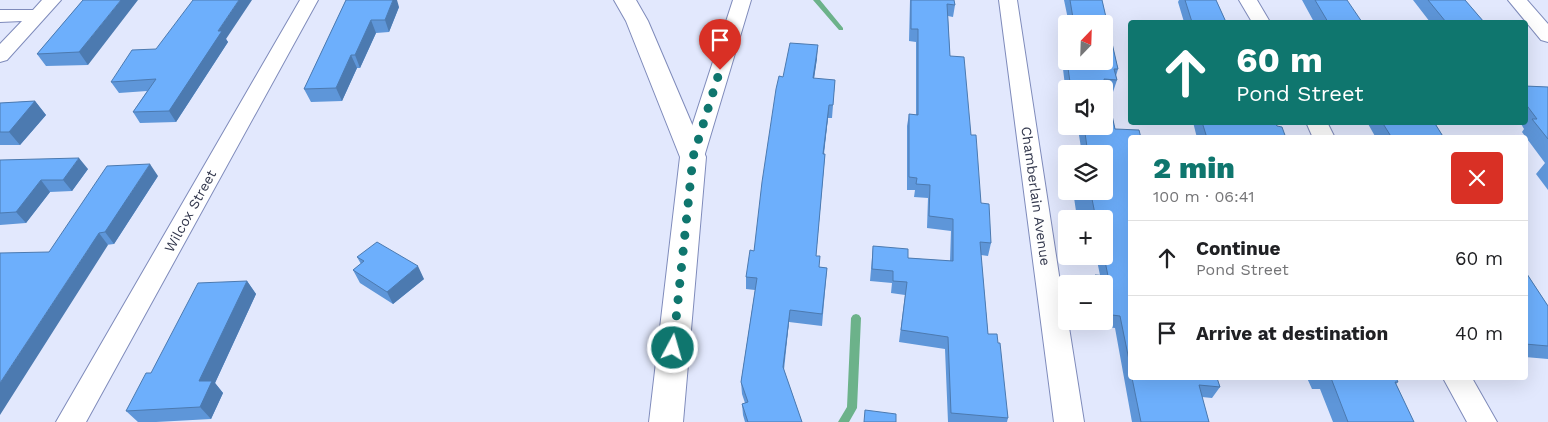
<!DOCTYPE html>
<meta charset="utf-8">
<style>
body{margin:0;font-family:"Work Sans",sans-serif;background:#f2f2f2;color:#202124;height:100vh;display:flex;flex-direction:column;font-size:19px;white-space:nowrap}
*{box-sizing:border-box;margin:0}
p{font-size:16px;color:#757577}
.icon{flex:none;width:28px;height:28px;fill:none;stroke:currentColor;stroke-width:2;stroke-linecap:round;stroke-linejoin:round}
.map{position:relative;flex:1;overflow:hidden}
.drawer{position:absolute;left:1128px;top:135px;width:400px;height:245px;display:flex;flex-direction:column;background:#fff;border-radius:5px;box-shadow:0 5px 20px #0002}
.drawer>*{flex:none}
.hud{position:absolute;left:1128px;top:20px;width:400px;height:105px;border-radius:5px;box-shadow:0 5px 20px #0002;background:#0f766e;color:#fff;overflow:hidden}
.needle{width:32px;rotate:23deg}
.tools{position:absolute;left:1058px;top:15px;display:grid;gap:10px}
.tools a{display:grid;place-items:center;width:55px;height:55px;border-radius:5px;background:#fff;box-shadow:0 5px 20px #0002;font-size:25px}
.pin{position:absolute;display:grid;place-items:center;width:42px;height:42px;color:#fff;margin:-51px -21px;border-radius:50% 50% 50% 0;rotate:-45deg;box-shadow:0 0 5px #0007}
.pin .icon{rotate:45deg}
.me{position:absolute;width:55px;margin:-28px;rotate:6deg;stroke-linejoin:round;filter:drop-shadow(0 0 4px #0008)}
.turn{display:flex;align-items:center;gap:18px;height:105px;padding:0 25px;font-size:22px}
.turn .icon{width:65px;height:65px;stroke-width:2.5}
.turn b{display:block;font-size:35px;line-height:42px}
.round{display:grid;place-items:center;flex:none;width:52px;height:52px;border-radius:5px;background:#f2f2f2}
.overview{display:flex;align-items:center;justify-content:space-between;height:85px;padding:0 25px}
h1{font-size:30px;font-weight:800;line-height:38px;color:#0f766e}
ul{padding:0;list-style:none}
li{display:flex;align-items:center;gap:15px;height:75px;padding:0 25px;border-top:1px solid #e0e0e0}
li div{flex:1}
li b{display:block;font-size:19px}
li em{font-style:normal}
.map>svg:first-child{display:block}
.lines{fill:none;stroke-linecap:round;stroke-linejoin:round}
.stream{fill:#6cb28a;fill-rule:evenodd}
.street-casing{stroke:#7f8bbb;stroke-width:2}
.secondary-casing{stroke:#7f8bbb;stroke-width:2}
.street{fill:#fff;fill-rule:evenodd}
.secondary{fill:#fff;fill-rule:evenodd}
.wall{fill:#5e96d9}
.shaded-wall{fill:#4c7ab0}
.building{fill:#6daffc;stroke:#4c7ab0}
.route{stroke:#0f766e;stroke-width:9;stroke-dasharray:0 16.2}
.labels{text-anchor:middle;stroke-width:5;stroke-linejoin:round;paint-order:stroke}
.street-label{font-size:14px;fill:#33384d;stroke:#fff}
</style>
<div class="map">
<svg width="1548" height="422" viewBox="0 0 1548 422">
<rect width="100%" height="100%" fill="#e2e8fd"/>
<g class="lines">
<path class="stream" d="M813 0H820L843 28V30H839Z
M856 314 859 315 861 318 857 408 849 422H838L847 407 851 318 853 315Z"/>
<defs>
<path id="street" d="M42 0H61L7 60 0 62V44L22 21 0 22V10H33Z
M300 0H318L86 422H56Z
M733 0H751L704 157 701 162 693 165 685 162 682 157Z
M999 0H1017L1066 321H1068L1084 422H1054Z
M1239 0H1257L1270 22H1252Z
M1508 0H1527L1548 24V42L1541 40Z
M1306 122H1327L1335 138H1313Z
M1443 378H1472L1497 422H1467Z"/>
<path id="secondary" d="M614 0H636L648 21 706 157 683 422H649L680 157 626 21Z"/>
</defs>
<use href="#street" class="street-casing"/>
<use href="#secondary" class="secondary-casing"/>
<use href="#street" class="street"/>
<use href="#secondary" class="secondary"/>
</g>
<path class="wall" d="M83 0 88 65 46 66 37 54Z
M346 0 399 7 389 32 376 33 360 68H357L342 101 311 102 304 89Z
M910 0H954L955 5 953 17 948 16 950 56 971 135 981 203 991 243 988 256 981 255 988 334 1008 418 1007 422H948L945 349 899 342 905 295 891 293 892 283 870 281 873 246 908 258 950 261 951 231 927 228 928 198 914 197 915 190H907V126L909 114 916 115V42L909 41Z
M1064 0H1102L1118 69 1116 76 1117 80 1113 92H1107L1115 129 1130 138V378H1217L1220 387 1212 398 1202 397 1209 422H1132L1115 328 1097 326 1096 321H1104V284H1091L1095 275H1100L1096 256H1104V219H1089L1087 212 1076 211 1073 191H1104V154H1082L1078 129 1071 128V126H1104V89H1066V94L1063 69 1066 57V61H1104V24H1069Z
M1179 0H1216L1226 22H1184L1178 2Z
M1302 0H1344L1362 22H1314Z
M1413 0H1465L1484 22H1430Z
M226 39 228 42 176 122 140 123 133 112 147 91 119 93 111 82 156 49Z
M817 58 814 79 835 80 832 118H828L824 154H825L824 167 816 256 819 267 827 268 822 326 789 322 784 370 802 422H745L743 415 742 404 745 403 742 394 741 382 755 290 746 289V277L754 251 783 77Z
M1525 86 1548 87V190L1536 174 1545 163 1522 132 1524 129 1520 122H1525Z
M35 101 46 115 20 145H0V103Z
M1193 122H1275L1277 126 1286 138H1197Z
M1367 122H1434L1444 138H1376Z
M0 160 88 169 72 191 50 192 26 223 0 225Z
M158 176 114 244 49 252Z
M357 257 424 279 393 304 360 283 353 270 361 264Z
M1525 271 1548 306V359L1525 357Z
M247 281 256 294 215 383 223 393 211 419 156 422H138L126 411 151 373Z
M1307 378H1396L1398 382 1396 384 1414 422H1333L1320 389H1312Z"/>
<path class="shaded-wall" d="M121 0H138L88 65 79 52Z
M239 0H252L226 39 228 42 176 122 169 111 218 31Z
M393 0H397L399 7 389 32 385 20Z
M371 20 376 33 360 68 355 55Z
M818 45 817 58 812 91 813 78Z
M351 55 357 68 342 101 336 88Z
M35 101 46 115 20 145 9 132Z
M829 105 828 118 822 167 823 154Z
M79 158 88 169 72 191 63 180Z
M150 164 158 176 114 244 105 232Z
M41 180 50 192 26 223 16 212Z
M99 233 108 245 0 415V383Z
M418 266 424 279 393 304 387 292Z
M247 281 256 294 215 383 223 393 211 419 200 407 199 381Z
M790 310 789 322 782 379 783 367Z"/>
<path class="building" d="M83 0H121L79 52 37 54Z
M193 0H239L218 31H222L169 111 133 112 156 79 111 82 132 50 156 49Z
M346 0H393L385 20H371L355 55H351L336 88 304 89Z
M911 0H954L955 5 947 4 950 56 964 57 971 135H976L981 203 989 204 991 243 980 242 988 334H997L998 343H1000L1008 418 951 413 948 337 901 330 907 282 893 281V271L872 269 873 246 908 249V258L953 261V219L929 216 930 185 916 184 917 178 909 177V114L918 115V29H911Z
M1070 0H1102L1118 69H1114L1117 80 1104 79 1115 129 1139 130 1141 138H1130V365L1120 316 1104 314V284H1097L1095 275 1108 276 1104 256V219H1096L1092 199 1081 198 1080 191H1104V154H1088L1084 126H1104V89H1071L1067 61H1104V24H1074Z
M1185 0H1216L1226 22H1192Z
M1315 0H1347L1362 22H1328Z
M1428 0H1465L1484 22H1446Z
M790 43 818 45 813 78 835 80 833 105H829L823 154H825L816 256H820L819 267 827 268 822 314 790 310 783 367 802 422H748L742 404 748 402 741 382 757 278 746 277 750 250 754 251 762 182 776 89 779 76 783 77Z
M1525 86 1548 87V139L1532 119H1537L1525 103Z
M35 101 9 132H0V103Z
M1202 122H1275L1277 126 1282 127 1286 138H1207Z
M1382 122H1434L1444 138H1392Z
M79 158 63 180H41L16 212 0 213V160Z
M150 164 105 232 99 233 0 383V253L49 252 107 166Z
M377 242 418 266 387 292 353 270 364 261 357 257Z
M1525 271 1548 306V346L1525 344Z
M247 281 199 381H212L200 407 126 411 146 373H151L198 283Z
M1132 378H1217L1220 387 1199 385 1209 422H1141Z
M1331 378H1396L1398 382H1395L1414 422H1348Z
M865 410 896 414V422H864Z"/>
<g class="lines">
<path class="route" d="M673 348 693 157 720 70"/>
</g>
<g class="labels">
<g class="street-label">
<text transform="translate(1036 196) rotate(82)" y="5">Chamberlain Avenue</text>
<text transform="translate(190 211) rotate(-61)" y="5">Wilcox Street</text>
</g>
</g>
</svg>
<div class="tools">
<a><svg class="needle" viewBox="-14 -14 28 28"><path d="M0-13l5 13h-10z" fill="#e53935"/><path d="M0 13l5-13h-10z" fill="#757577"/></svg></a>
<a><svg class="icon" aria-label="sound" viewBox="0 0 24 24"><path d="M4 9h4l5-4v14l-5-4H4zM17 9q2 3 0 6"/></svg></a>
<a><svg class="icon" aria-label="layers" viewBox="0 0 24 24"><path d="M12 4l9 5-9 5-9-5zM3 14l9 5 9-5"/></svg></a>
<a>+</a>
<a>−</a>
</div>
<div class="pin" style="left:720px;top:70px;background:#d93025"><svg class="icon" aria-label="arrive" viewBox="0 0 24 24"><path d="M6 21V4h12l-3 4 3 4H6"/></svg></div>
<svg class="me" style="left:673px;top:348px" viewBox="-20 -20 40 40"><circle r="17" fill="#0f766e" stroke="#fff" stroke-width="3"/><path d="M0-11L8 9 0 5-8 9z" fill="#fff"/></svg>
<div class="hud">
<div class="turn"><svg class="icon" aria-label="ahead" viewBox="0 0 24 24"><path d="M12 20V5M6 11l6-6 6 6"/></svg><div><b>60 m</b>Pond Street</div></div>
</div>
<section class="drawer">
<div class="overview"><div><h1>2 min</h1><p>100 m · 06:41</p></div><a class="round" style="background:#d93025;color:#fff"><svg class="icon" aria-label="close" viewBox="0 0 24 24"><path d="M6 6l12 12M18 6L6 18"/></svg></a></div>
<ul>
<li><svg class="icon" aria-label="ahead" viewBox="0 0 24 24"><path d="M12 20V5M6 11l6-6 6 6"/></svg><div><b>Continue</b><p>Pond Street</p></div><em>60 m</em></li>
<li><svg class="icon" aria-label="arrive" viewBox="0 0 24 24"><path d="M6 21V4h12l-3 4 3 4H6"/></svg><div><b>Arrive at destination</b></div><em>40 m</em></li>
</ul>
</section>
</div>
